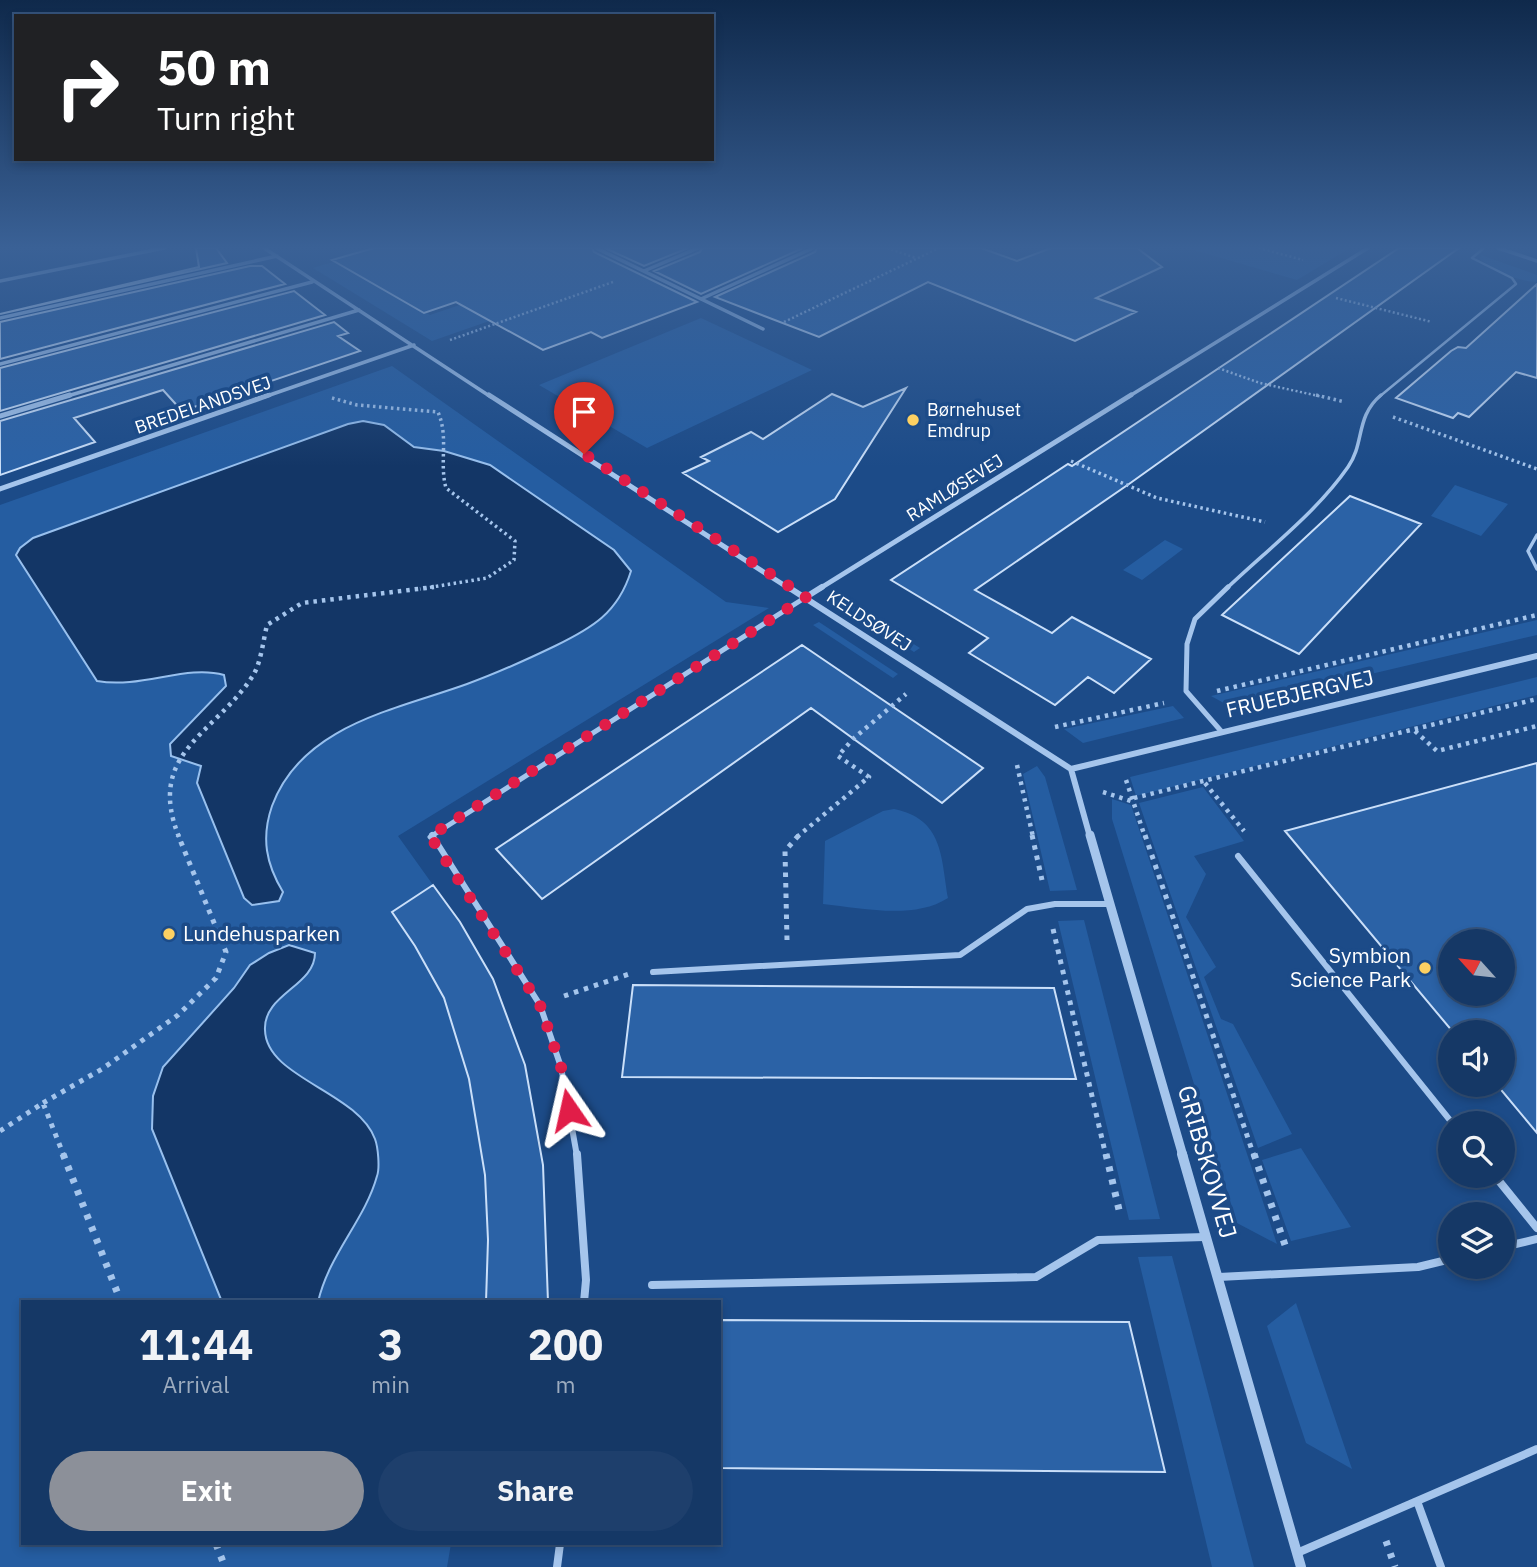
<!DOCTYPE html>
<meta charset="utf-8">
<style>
body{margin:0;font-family:"IBM Plex Sans",sans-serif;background:#1e3f6c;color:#f1f3f6;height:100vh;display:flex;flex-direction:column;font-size:26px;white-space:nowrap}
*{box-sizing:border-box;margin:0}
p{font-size:23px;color:#9dacbf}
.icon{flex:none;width:38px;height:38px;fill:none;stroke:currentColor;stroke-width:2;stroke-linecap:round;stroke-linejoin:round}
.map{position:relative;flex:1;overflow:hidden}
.drawer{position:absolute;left:21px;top:1300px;width:700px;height:245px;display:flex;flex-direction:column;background:#153866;border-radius:0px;box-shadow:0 4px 10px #0003,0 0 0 2px #34527a}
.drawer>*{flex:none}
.top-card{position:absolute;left:14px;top:14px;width:700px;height:147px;border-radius:0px;box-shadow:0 4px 10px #0003,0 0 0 2px #34527a;background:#202124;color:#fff;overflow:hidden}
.needle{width:46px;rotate:297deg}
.buttons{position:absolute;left:1438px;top:929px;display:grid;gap:14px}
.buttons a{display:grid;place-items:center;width:77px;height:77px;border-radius:50%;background:#153866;box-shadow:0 4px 10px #0003,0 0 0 2px #34527a;font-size:35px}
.pin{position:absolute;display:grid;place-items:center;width:60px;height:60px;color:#fff;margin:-72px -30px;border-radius:50% 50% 50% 0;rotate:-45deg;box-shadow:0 0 7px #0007}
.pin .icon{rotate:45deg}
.me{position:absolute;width:77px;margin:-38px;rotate:349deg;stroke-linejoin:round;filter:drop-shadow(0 0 5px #0008)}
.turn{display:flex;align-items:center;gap:24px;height:147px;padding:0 28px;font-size:32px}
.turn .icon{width:91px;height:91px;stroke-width:2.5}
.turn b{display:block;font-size:49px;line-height:60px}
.eta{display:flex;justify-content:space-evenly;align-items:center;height:119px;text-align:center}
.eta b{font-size:42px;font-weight:700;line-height:49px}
.primary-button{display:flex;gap:14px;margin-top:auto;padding:14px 28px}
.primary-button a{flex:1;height:80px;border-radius:42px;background:#8c9099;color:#fff;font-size:28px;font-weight:700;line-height:80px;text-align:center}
.primary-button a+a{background:#1e3f6c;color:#f1f3f6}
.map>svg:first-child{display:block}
.green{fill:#255da1}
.water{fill:#133666;stroke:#98c0ee;stroke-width:2}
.building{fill:#2b62a6;stroke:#cadff9;stroke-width:2;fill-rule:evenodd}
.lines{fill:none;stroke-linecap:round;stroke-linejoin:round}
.path-far4{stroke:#a5c5ec;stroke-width:2.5;stroke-dasharray:2 2.5;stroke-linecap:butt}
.path-far3{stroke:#a5c5ec;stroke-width:3.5;stroke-dasharray:2.5 3.5;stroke-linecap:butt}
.path-far2{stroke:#a5c5ec;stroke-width:4.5;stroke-dasharray:3.5 5;stroke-linecap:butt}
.path-far1{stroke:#a5c5ec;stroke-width:5;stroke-dasharray:4.5 6;stroke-linecap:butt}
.path{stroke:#a5c5ec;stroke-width:7;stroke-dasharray:5 8;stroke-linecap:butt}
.service-far4{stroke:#a5c5ec;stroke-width:2.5}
.service-far3{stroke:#a5c5ec;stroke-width:3.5}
.service-far2{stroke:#a5c5ec;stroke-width:5}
.service-far1{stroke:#a5c5ec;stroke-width:6}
.service{stroke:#a5c5ec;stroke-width:8}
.minor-far4{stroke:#a5c5ec;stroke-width:3.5}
.minor-far3{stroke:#a5c5ec;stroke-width:5}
.minor-far2{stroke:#a5c5ec;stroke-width:6}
.minor-far1{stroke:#a5c5ec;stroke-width:9}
.minor{stroke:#a5c5ec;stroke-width:10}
.route{stroke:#e11d48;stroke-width:12;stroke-dasharray:0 21.6}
.poi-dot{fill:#fcd062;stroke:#1c4b88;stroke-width:2.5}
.labels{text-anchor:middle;stroke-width:7;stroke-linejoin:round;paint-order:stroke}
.far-street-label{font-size:18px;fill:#fff;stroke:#1c4b88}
.far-poi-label{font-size:18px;fill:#fff;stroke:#1c4b88;text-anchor:start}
.street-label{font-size:21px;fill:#fff;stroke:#1c4b88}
.poi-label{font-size:21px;fill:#fff;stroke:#1c4b88;text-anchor:start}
.near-street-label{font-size:24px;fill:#fff;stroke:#1c4b88}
</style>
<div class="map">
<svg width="1537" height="1567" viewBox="0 0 1537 1567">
<rect width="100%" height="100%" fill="#1c4b88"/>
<path class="green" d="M492 248H572L627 273 432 341 313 268 333 262 430 315 519 285Z
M1187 248H1350L1297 280Z
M1481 255 1537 275V282C1519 282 1494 270 1480 259Z
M701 318 812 370 647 448 539 385Z
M392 366 726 602 769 608 398 836 433 885 392 912C411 940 431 968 444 999 486 1093 490 1201 486 1302H23V1544H451L447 1567H0V505Z
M1455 485 1508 504 1481 536 1431 516Z
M1165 540 1183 549 1142 580 1123 570Z
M848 603 920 648 914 652 843 606Z
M1537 620V635L1231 707 1211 696Z
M819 622 898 674 893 678 813 625Z
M1537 677V695L1136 796 1130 777Z
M1173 706 1184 718 1083 743 1064 729Z
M1037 766 1045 777 1077 890 1050 891 1023 774Z
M1203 787 1244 841 1194 856 1206 874 1186 917 1216 967 1204 977 1221 1019 1233 1024 1292 1134 1258 1148 1139 803Z
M1112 799 1131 805 1277 1244 1237 1223 1112 819Z
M894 809C943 819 941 856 948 898 914 920 862 908 823 904L825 841 883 811Z
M1084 920 1160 1219 1129 1220 1058 921Z
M1301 1148 1351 1227 1291 1241 1262 1160Z
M1172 1256 1254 1567H1212L1138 1257Z
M1296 1303 1352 1469 1306 1443 1267 1326Z"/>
<path class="water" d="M363 421 384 425 414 447 444 451 490 465 614 550 631 571C618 613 592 628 555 646 526 660 497 673 467 684 395 710 302 725 272 806 261 838 266 864 283 892L279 901 252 905 244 898 197 783 201 766 171 756 170 744 226 686 224 675C186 664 142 689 97 681L16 555 20 548 33 538 348 424Z
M289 945 315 953C315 986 263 994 265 1030 266 1078 357 1091 375 1139 378 1147 380 1168 377 1176 365 1220 329 1254 318 1302H222L152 1129 153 1096 163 1067 234 988 250 965 269 953Z"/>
<path class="building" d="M196 248H216L227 263 0 314 199 267Z
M374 248H592L594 252 697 302 602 338 591 332 543 350 456 302 424 313 332 260Z
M605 248H688L644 266Z
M702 248H803L701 294 654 271 700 252Z
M817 248H981L1017 261 1051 248H1137L1162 267 1096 298 1136 312 1075 341 928 282 819 337 715 297 815 252Z
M1399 248H1459L1129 484 975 590 1052 633 1072 617 1151 659 1114 693 1088 677 1055 705 969 653 988 638 891 580 1068 464 1072 466Z
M250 266H262L285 284 0 359V322Z
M1537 284V378L1516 372 1469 417 1458 413 1453 418 1396 398 1451 351 1458 347 1466 348Z
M294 291 325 315 0 411V368Z
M334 322 348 333 338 336 360 351 182 411 163 390 74 418 95 442 0 475V421Z
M906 388 835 499 778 532 683 473 709 461 701 457 751 432 763 439 832 394 863 407Z
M1350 496 1421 524 1299 654 1222 615Z
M802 645 983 768 942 803 811 708 542 899 496 849Z
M1537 763V1133L1497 1085H1503V1032H1453L1285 831ZM1451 942H1503V994H1451Z
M433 885 460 922 493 979 525 1065 543 1165 548 1302H486L488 1240 485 1175 469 1079 444 998 415 946 392 912Z
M633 985 1054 988 1076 1079 622 1077Z
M719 1320 1129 1322 1165 1472 719 1468Z"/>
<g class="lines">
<path class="path-far4" d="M887 248 916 258
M1259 248 1303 260
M1336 298 1432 322
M784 322 939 248
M450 340 613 282
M1218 368 1260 383 1323 397"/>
<path class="path-far3" d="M1316 395 1345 402
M332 398 357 405 438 412C449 437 439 463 446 488L515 541 514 560 487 578 420 589
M1393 417 1537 469
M1071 461 1157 498 1265 522"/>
<path class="path-far2" d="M1217 691 1537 615
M1055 727 1164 703
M1415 731 1437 751 1537 726
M1017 765 1033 837
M1126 780 1145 837
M1205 783 1244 831
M1103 792 1134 802
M1134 798 1537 699
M179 837C145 753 215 734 252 677 261 664 263 641 267 625L302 603 434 587
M797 837 869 777 838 756 853 739 906 694"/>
<path class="path-far1" d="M1032 835 1042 880
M1145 835 1254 1156
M1053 929 1106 1156
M787 940 785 851 799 835
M564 996 629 974
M43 1103 102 1069 178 1015 216 978 226 952 178 835
M0 1131 43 1103 64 1156"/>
<path class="path" d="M63 1154 121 1302
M1106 1154 1120 1214
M1254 1154 1286 1248
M1386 1541 1395 1567
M216 1544 225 1567"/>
<path class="service-far4" d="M1379 397 1516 284 1512 278 1472 258 1484 248"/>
<path class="service-far3" d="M1537 535 1528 551 1537 569
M1226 589C1267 550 1316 513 1348 467 1365 443 1355 417 1381 395"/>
<path class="service-far2" d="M1221 731 1186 691 1187 644 1195 619 1228 587
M430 837 806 597"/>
<path class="service-far1" d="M432 835 540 1005 561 1067 577 1156
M1238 856 1453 1124
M653 972 960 955 1027 909 1055 904H1109"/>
<path class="service" d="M577 1154 586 1280 584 1302
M1495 1176 1537 1228
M1503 1247 1537 1239
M1219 1277 1418 1267 1451 1259
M652 1285 1036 1277 1098 1240 1205 1237
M1417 1501 1441 1567
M1297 1553 1537 1449
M557 1567 560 1544"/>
<path class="minor-far4" d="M264 248 491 397
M596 248 763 329
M1498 248 1537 261
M644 271 698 248
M0 281 164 248
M701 299 813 248
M0 318 277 256
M0 364 312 282
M64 397 359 310
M264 397 414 345
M1128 397 1368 248"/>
<path class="minor-far3" d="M489 395 790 589
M0 416 70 395
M0 489 269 395
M819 589 1131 395"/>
<path class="minor-far2" d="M788 587 1071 769
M806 597 822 587
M1071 769 1090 837
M1071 769 1537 656"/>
<path class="minor-far1" d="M1090 835 1183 1156"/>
<path class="minor" d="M1182 1154 1301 1567"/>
</g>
<linearGradient id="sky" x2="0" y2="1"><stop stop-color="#0f294b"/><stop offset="0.53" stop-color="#3a6196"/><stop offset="1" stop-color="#3a6196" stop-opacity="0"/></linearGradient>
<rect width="1537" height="467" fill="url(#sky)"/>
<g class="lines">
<path class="route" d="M569 1110 561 1067 540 1005 430 836 806 597 584 454"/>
</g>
<g class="poi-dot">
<circle cx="913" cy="420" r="7"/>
<circle cx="169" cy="934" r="7"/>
<circle cx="1425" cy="968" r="7"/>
</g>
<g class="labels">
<g class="far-street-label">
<text transform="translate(203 405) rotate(-19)" y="6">BREDELANDSVEJ</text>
<text transform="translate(955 488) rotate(-32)" y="6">RAMLØSEVEJ</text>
<text transform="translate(869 621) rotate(33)" y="6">KELDSØVEJ</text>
</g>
<g class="far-poi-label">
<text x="927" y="416">Børnehuset<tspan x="927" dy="21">Emdrup</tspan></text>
</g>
<g class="street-label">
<text transform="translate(1300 694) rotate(-13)" y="7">FRUEBJERGVEJ</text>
</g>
<g class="poi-label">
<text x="183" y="941">Lundehusparken</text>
<text x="1411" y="963" text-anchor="end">Symbion<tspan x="1411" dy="24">Science Park</tspan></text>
</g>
<g class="near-street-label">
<text transform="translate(1207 1162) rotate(74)" y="8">GRIBSKOVVEJ</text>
</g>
</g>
</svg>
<div class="buttons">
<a><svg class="needle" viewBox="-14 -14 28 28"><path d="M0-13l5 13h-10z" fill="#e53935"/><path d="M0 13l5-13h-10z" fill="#9dacbf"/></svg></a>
<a><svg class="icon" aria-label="sound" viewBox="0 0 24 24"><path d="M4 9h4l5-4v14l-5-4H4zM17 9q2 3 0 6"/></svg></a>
<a><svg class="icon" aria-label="search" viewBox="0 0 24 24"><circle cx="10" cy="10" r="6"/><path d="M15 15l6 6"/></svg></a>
<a><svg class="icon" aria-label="layers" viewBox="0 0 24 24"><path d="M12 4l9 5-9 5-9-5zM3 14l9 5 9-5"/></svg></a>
</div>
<div class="pin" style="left:584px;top:454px;background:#d93025"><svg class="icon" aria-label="arrive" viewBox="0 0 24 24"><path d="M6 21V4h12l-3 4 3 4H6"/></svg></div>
<svg class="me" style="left:569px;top:1110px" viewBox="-20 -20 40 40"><path d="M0-17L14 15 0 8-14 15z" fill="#e11d48" stroke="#fff" stroke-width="4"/></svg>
<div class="top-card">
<div class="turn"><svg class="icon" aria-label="right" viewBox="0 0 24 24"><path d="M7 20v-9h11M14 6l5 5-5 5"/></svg><div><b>50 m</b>Turn right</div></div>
</div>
<section class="drawer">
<div class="eta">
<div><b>11:44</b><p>Arrival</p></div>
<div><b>3</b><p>min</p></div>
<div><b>200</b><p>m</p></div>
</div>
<div class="primary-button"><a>Exit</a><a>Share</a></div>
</section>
</div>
